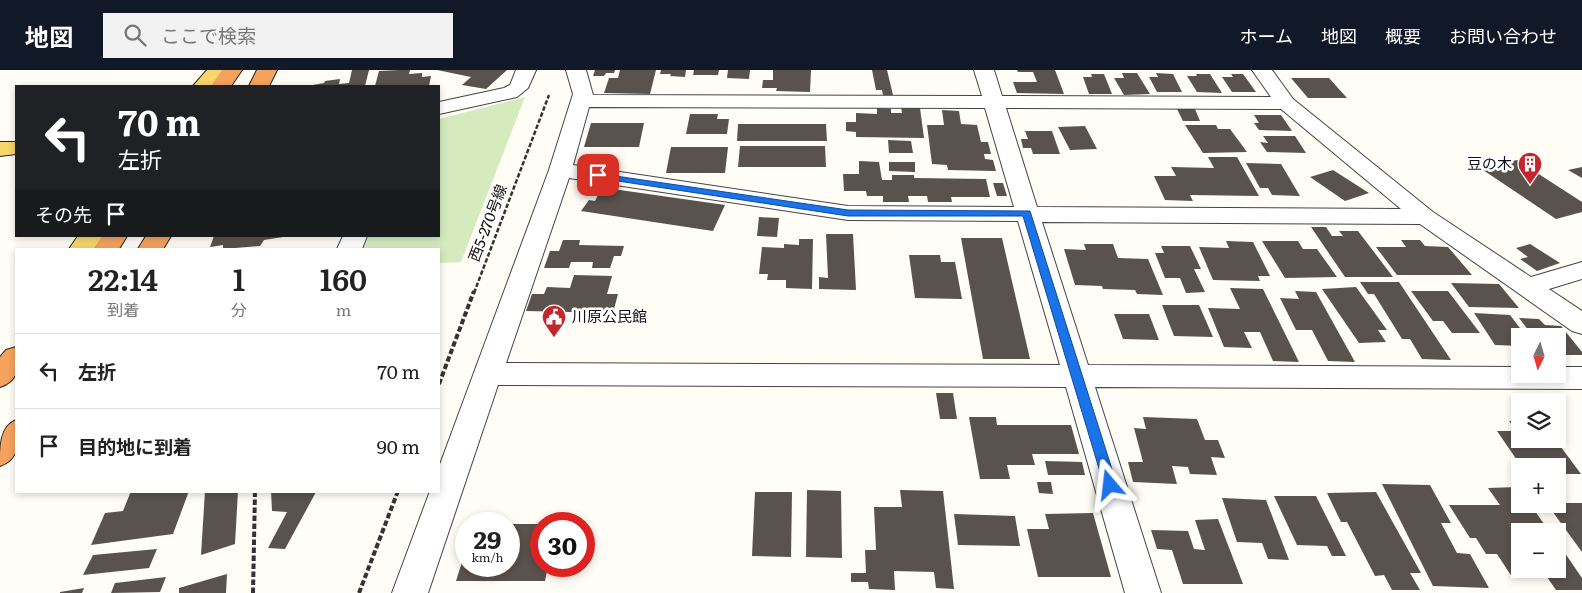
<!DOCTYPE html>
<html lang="ja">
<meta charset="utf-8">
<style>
body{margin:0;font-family:Literata,"Noto Sans JP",serif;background:#f2f2f2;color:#222;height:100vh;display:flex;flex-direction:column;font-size:19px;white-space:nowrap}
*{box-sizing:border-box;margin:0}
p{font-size:16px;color:#767676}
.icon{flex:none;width:28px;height:28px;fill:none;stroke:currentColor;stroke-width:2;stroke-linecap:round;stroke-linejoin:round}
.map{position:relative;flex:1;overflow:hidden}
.side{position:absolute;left:15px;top:178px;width:425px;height:245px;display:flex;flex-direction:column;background:#fff;border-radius:0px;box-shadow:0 2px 8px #0003}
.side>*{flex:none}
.top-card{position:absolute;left:15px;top:15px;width:425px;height:152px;border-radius:0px;box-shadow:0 2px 8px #0003;background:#202124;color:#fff;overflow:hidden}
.needle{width:32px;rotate:185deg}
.fabs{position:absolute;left:1511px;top:258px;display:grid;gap:10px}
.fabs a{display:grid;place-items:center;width:55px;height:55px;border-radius:0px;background:#fff;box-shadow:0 2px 8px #0003;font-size:25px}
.speed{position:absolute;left:455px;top:442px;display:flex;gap:10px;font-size:25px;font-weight:700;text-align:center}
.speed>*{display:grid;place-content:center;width:65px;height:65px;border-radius:50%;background:#fff;box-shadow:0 2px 8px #0003;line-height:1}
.speed small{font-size:12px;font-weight:400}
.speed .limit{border:8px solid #d22;background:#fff;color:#111}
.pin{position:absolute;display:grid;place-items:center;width:42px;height:42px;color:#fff;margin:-21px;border-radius:10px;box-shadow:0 2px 8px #0006}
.me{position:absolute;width:55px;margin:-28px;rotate:343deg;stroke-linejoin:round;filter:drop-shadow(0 0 4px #0008)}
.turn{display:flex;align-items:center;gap:18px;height:105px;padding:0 20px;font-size:22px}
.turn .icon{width:65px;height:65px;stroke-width:2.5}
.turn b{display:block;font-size:35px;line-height:42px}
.then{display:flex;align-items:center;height:48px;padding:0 20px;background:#0003;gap:10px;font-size:19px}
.eta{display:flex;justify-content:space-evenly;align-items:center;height:85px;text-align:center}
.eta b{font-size:30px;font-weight:600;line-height:35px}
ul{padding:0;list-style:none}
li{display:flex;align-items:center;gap:15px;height:75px;padding:0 20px;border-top:1px solid #e0e0e0}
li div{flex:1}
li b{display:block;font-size:19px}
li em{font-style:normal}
header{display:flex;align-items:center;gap:30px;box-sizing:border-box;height:70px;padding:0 25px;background:#111827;color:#fff}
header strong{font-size:24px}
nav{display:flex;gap:28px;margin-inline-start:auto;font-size:18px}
.search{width:350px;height:45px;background:#f2f2f2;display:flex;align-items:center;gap:12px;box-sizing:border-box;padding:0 18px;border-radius:0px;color:#767676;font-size:19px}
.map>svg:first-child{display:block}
.green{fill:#d5ebbd}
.building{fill:#5a524d}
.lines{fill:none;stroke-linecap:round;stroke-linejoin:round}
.minor-casing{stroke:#444;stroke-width:2}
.major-casing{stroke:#222;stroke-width:2}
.highway-casing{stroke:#222;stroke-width:2}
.path-far1{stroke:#333;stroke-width:2.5;stroke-dasharray:4.5 2;stroke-linecap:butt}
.path{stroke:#333;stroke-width:4;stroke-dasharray:5.5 2.5;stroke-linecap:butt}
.minor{fill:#fff;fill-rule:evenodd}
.major{fill:#f9d66b;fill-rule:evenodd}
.highway{fill:#f5a25d;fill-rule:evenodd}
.route{fill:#1a73e8;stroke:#114b97}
.labels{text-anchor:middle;stroke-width:5;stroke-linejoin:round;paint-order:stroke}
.poi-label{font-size:15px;fill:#111;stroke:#fff;text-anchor:end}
.street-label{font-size:15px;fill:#111;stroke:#fff}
</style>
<header>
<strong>地図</strong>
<div class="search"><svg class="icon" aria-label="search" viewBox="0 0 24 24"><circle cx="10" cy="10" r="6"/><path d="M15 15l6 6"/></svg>ここで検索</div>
<nav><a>ホーム</a><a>地図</a><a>概要</a><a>お問い合わせ</a></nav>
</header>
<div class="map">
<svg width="1582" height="523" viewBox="0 0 1582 523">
<rect width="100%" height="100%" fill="#fffdf5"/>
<path class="green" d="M525 27 461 192 439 193V179H360L367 166H439V49Z"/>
<path class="building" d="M352 0H369L365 16H307L324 13 325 11 340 9 339 14 349 13Z
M399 0H410L409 4 422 3V7L431 6 429 16H375L379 1Z
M437 0H507L486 19 462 15 471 7Z
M595 0H615L614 3H606L604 6H593Z
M620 0H656L650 24 604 23 609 8H618Z
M661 0H686L685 7 670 6 671 4H660Z
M694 0H719L718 5H693Z
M728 0H750L749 9 727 8Z
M773 0H811L810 22 776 21 777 18H762L763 10H773Z
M872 0H887L893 25H883L882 20H876Z
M1017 0H1055L1064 24 1017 23 1013 12H1037L1033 2H1018Z
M1122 3H1137L1150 24 1124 25 1114 8H1124Z
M1156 3 1173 4 1182 22H1157L1149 7H1158Z
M1091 4H1104L1112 24H1089L1083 7H1092Z
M1196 4H1210L1222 23 1197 22 1187 6H1197Z
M1231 4H1243L1256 22H1232L1222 7H1233Z
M1291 8H1329L1347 28H1308Z
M901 37 920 38 924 68 856 67V62L846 61V52H856V43L877 44V38L891 39V43H902Z
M1177 39H1195L1200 51H1183Z
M942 40 959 41 961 54 977 55 981 72H988L991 84H984L985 89 993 90 996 101 948 100 947 95 932 94 927 55H944Z
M690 44H718L717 49H729L727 64H686Z
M1254 45H1281L1292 61 1259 60 1254 53H1259Z
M591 53H644L639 77H584Z
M738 54H826L827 71H737Z
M1185 55H1216L1218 59H1230L1247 82 1203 83Z
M1085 56 1097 79 1070 80 1058 57Z
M1025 61H1052L1060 84H1033L1031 78H1023L1021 69H1028Z
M1263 66H1295L1306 83 1267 82 1260 72 1268 73Z
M888 70 911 71 913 83H889Z
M740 76H825L826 97H738Z
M671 77H728L725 103H666Z
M1208 87H1237L1259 126 1190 125 1193 131 1165 130 1154 106H1176L1171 97 1214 98Z
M1517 90 1582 132V142L1556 149 1480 98Z
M859 91 879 92 882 110H892V105H914V108L986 109 990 127H951L952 132H928L927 126H908L909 132H883V126H867L866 121H844L843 104H859Z
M889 92H915V102L889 101Z
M1246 93 1281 94 1300 126 1272 125 1268 118H1260Z
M1582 97V108L1568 100Z
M1333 100 1369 123 1345 131 1310 107Z
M993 113H1003L1007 126H997Z
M592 116 725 135 713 161 581 141 589 130 595 131 599 123 589 122Z
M759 147 779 148 777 167 757 166Z
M1311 157H1326L1332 166H1343L1339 161H1358L1393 207H1345Z
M826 164H853L856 220 819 219V207L828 208Z
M214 166H282L283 167 264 170 260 176 223 179V175L210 177Z
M961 168H1002L1030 289H983Z
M799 169H813L812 219 786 218V210H767L768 204H759L762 177 784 178V174L799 175Z
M563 170H580L579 175 624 176 621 186H614L610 198H592L593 192H571L569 198H544L550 181H559Z
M1401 170H1420L1425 176 1448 177 1472 205H1397L1376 177H1406Z
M1226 171 1253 172 1270 206H1258L1260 211 1213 210 1199 177 1229 178Z
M1262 171H1298L1303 179H1317L1337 207 1285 208Z
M1084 174H1113L1118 188 1148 189 1163 225 1137 224 1135 220 1103 219 1102 216 1075 215 1064 179 1086 180Z
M1530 174 1560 193 1537 201 1520 189 1528 187 1516 178Z
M1161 176H1190L1201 199H1194L1205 222 1186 223 1180 208H1165L1155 183H1164Z
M909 185H940L941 192H955L962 229 915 228Z
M574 205 612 206 607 224H618L613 243 526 241 532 224H544L547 217 570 218Z
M1360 212H1399L1451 290 1422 289 1410 269H1402L1374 224H1368Z
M1451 213 1499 214 1519 238 1469 237Z
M1356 217 1387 260H1378L1386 272 1359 273 1322 219Z
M1230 218 1263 219 1299 292 1273 291 1260 262H1244L1252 278 1224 277 1208 238 1240 239Z
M1295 221 1316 222 1355 292 1328 291 1312 260H1296L1280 228 1299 229Z
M1411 221H1448L1480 263H1452L1443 251H1433Z
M1162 235H1199L1213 267 1174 266Z
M1474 243 1510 245 1526 266H1520V276L1495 275Z
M1114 244H1149L1159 270 1123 269Z
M1519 248 1539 249 1545 255 1561 256 1582 282V285H1558V266H1533Z
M936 323H953L957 349H940Z
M969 347H996L997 355H1071L1079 384H1032L1035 395H1007L1010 409H980Z
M1143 347 1197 349 1205 370H1218L1225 388 1211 387 1217 405 1190 404 1188 397 1172 396 1177 414 1133 412 1128 392H1143L1134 358 1146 359Z
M1509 351 1520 352V369H1555L1581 404H1558V396H1521L1497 361H1516Z
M1045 391 1082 392 1085 405H1048Z
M1037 412H1051L1053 424 1039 423Z
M1382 414 1430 415 1451 453H1441L1457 483 1470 484 1489 518 1433 516Z
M1518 417 1520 434H1530L1549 461H1520V499H1558V473L1582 508V520H1556L1547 507H1512L1497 484H1486L1476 468H1470L1449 435H1500L1488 418Z
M807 420 841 421 842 488 806 487Z
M900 420 943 421 954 519 936 518 934 502 894 501 895 520 869 519 868 512H851V503H866L865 480H876L874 437H902Z
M131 421H189L173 464 91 475 105 443 123 441Z
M205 421H238L235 474 201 485Z
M271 421 316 422 285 479 268 478 287 442 272 441Z
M755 422H792L791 487 752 486Z
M1376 422 1421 503H1410L1420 520H1392L1384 505 1375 506 1347 452H1341L1327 423Z
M1274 426H1316L1346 486H1332L1327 476 1297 475Z
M1222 428 1266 430 1289 490 1268 489 1262 473 1237 472Z
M1558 433H1582V482L1547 434Z
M1093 443 1111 507H1038L1027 459H1049L1045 444Z
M954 444 1015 446 1020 476 958 475Z
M1218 449 1243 514H1183L1172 480 1157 479 1151 460 1188 461 1194 479 1205 480 1195 450Z
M509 454H541V496H548L545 511H456L466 479V496H509Z
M157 479 149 498 83 505 93 485Z
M227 504 226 523H179V518Z
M166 507 160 522 111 523 115 513Z
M84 518 82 523H60V522Z"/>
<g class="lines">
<defs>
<path id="minor" d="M516 0H536L528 18 517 27 439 44V32L504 18 510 15Z
M566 0H586L593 25 982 26 974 0H994L1002 26 1271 27 1252 0H1272L1293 29 1433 142 1531 207 1582 192V209L1549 219 1582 241V264L1572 261 1420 154 1042 152 1088 295 1520 297V304H1558V297H1582V319L1095 317 1161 523H1125L1066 317 498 315 428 523H392L430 421H439V397L549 100 573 24ZM589 37 985 38 1014 137 848 136 573 95ZM1006 38 1281 39 1401 139 1037 137ZM569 108 848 150 1018 151 1060 295 506 293Z
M343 166H367L362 179H337Z"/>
<path id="major" d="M207 0H228L214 16H193Z
M0 72H16V84L0 86Z
M78 166H103L94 179H69Z"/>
<path id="highway" d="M222 0H242L231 16H211Z
M257 0H277L269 16H249Z
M102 166H127L119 179H94Z
M146 166H171L163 179H138Z
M16 277C17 296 21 310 0 317V287L6 280Z
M16 350C17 370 22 388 0 396 0 375 0 357 16 350Z"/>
</defs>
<use href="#minor" class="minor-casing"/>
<use href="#major" class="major-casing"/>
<use href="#highway" class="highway-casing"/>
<path class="path-far1" d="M474 223 549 25"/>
<path class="path" d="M439 314 474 221
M253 523 255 421
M359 523 398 421"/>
<use href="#minor" class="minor"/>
<use href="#major" class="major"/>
<use href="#highway" class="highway"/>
</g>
<path class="route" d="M595 103 848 140 1030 141 1117 415 1115 419H1106L1104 415 1023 146H848L598 108 595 107Z"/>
<defs>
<symbol id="building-pin" viewBox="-11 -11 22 30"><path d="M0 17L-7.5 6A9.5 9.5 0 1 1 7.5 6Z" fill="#c4262e" stroke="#fff"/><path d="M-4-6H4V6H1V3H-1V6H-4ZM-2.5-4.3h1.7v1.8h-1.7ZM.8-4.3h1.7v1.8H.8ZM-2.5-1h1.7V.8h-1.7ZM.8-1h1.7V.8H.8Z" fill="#fff"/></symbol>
<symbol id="civic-pin" viewBox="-11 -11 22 30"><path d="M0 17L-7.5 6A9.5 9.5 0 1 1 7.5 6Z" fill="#c4262e" stroke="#fff"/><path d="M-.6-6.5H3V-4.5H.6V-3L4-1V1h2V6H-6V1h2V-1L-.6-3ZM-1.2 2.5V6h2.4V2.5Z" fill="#fff"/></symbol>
</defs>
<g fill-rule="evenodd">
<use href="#building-pin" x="1516" y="80" width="28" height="38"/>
<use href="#civic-pin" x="540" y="233" width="28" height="38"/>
</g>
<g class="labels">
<g class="poi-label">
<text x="1512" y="99">豆の木</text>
<text x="572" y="252" text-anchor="start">川原公民館</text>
</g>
<g class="street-label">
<text transform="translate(488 153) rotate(-69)" y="5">西5-270号線</text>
</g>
</g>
</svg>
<div class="fabs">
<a><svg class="needle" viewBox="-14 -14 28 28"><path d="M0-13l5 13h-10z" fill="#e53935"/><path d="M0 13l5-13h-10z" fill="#767676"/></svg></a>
<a><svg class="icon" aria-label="layers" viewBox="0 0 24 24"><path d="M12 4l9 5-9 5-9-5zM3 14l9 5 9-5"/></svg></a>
<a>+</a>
<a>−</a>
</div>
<div class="speed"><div>29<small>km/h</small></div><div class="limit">30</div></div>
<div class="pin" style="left:598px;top:105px;background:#d93025"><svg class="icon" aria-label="arrive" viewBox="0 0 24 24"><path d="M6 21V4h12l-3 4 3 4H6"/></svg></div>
<svg class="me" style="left:1110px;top:415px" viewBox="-20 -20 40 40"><path d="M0-17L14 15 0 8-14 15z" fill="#1a73e8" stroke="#fff" stroke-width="4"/></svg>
<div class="top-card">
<div class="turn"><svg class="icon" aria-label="left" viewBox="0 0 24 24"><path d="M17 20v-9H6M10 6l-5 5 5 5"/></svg><div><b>70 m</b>左折</div></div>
<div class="then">その先<svg class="icon" aria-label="arrive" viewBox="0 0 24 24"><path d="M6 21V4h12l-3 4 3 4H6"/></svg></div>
</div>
<section class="side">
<div class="eta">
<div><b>22:14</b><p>到着</p></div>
<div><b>1</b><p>分</p></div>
<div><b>160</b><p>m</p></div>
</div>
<ul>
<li><svg class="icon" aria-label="left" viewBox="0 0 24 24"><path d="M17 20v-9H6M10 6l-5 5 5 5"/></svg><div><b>左折</b></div><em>70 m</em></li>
<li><svg class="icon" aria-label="arrive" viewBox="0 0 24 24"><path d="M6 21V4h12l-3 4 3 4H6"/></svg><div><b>目的地に到着</b></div><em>90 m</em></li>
</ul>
</section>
</div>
